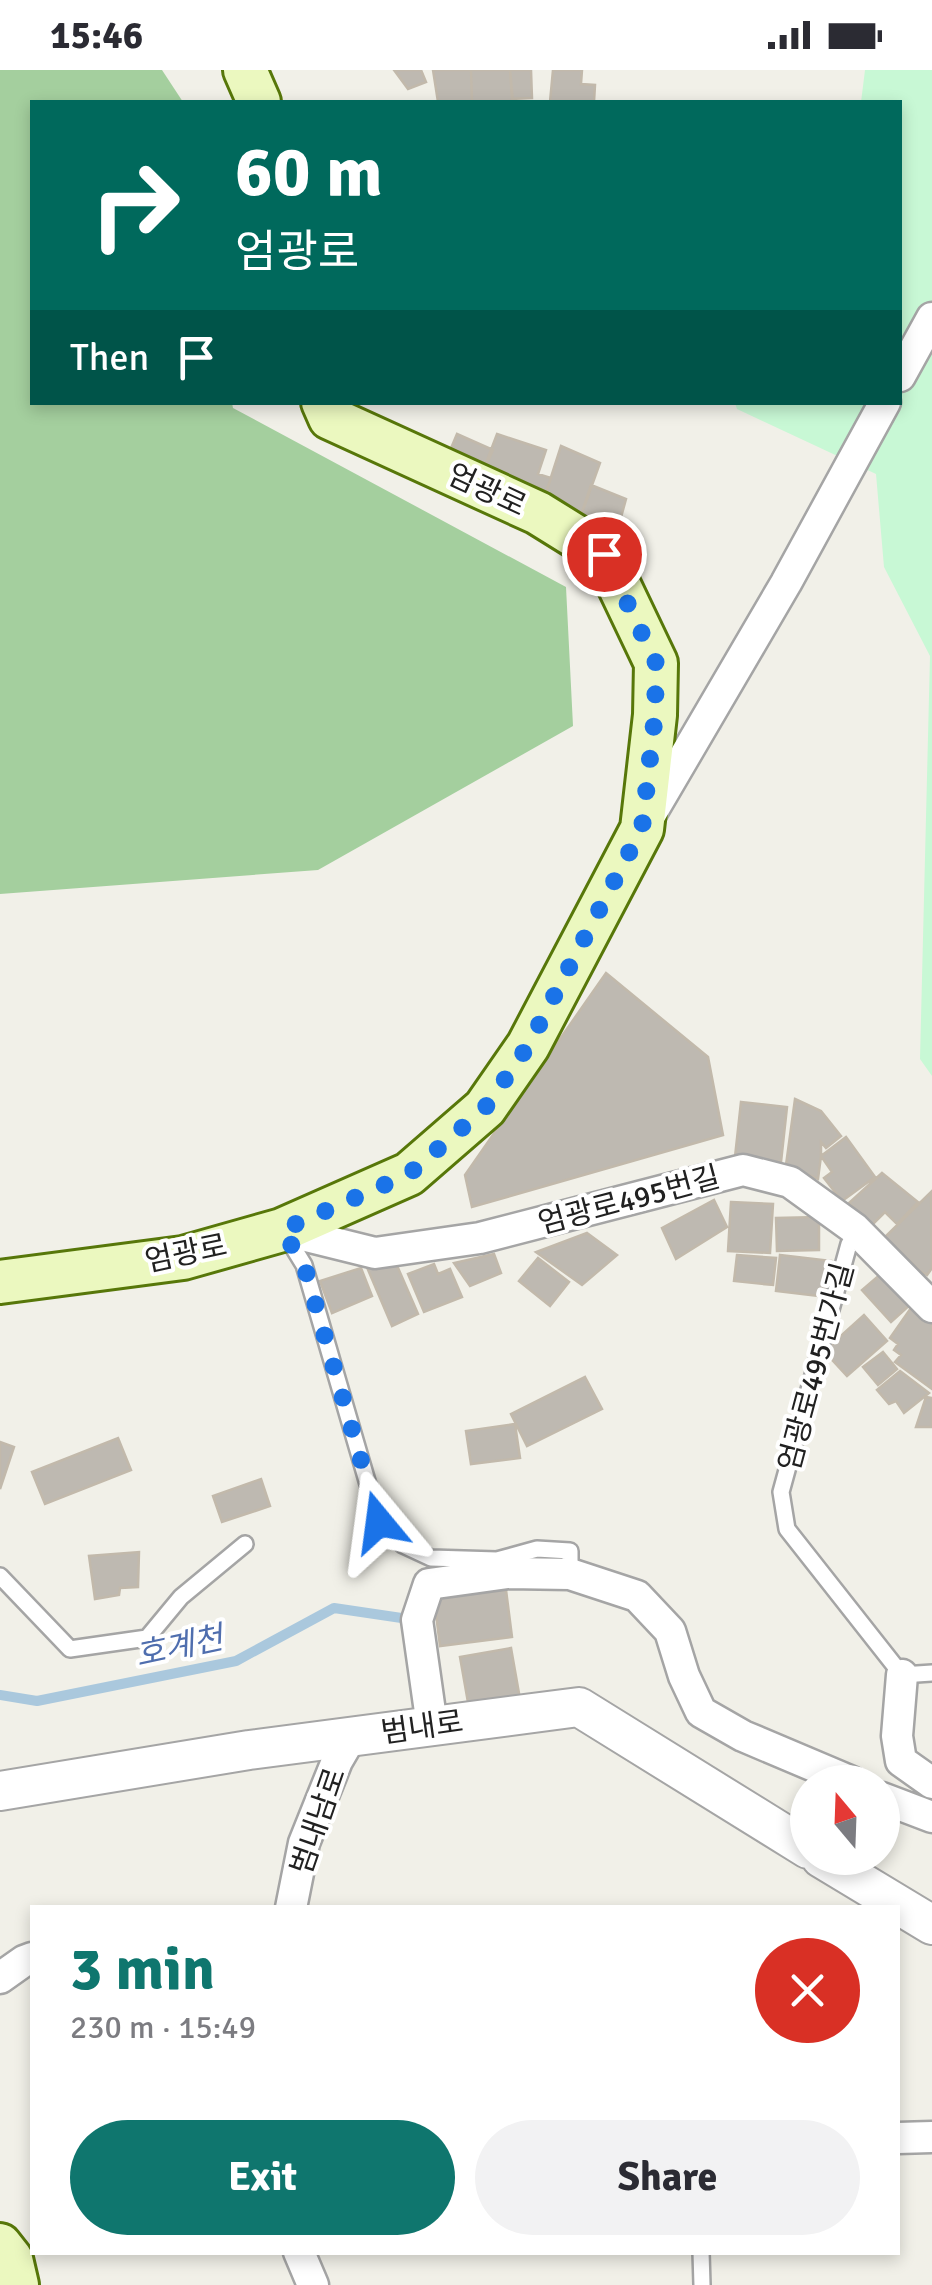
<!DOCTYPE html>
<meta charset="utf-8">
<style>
body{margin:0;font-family:Signika,"Noto Sans KR",sans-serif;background:#f2f2f3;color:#2b2b33;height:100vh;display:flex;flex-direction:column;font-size:38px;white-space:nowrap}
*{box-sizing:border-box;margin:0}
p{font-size:32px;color:#7c7c81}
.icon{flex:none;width:55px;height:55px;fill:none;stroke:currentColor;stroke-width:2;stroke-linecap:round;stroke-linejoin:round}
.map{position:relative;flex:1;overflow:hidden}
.side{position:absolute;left:30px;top:1835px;width:870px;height:350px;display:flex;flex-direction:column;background:#fff;border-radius:0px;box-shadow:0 5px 15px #0003}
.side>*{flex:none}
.top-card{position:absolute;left:30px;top:30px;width:872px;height:305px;border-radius:0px;box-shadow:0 5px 15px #0003;background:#00695c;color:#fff;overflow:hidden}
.needle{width:65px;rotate:341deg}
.buttons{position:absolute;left:790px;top:1695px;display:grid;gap:20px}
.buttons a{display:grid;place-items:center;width:110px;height:110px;border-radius:50%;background:#fff;box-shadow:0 5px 15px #0003;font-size:50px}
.pin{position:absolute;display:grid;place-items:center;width:85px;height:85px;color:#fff;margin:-42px;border:5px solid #fff;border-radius:50%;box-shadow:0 2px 10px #0007}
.me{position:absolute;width:110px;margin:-55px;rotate:344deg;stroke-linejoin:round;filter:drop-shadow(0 0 8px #0008)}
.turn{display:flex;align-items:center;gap:35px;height:210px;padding:0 40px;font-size:45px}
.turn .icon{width:130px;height:130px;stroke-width:2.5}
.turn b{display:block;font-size:70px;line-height:85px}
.then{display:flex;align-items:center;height:95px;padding:0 40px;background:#0003;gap:20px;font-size:38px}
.round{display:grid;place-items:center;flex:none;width:105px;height:105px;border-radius:52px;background:#f2f2f3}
.headline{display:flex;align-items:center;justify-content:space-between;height:170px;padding:0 40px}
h1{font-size:60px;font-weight:700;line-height:75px;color:#0f766e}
.cta{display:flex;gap:20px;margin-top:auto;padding:20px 40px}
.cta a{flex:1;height:115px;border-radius:60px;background:#0f766e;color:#fff;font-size:40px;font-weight:700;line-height:115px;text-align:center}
.cta a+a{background:#f2f2f3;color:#2b2b33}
.status{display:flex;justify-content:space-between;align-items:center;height:70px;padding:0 50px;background:#fff;direction:ltr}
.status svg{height:28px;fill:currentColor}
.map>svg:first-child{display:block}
.forest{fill:#a4cf9e}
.park{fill:#c8f8d5}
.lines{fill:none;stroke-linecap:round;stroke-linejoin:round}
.stream{stroke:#aac8dd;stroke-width:10}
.building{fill:#beb9b1;stroke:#c2b9ab;stroke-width:2.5}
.service-casing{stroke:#a5a5a5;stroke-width:20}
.minor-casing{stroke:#a5a5a5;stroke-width:35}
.tertiary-casing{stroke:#a5a5a5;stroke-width:42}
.secondary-casing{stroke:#577709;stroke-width:48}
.service{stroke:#fff;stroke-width:15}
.minor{stroke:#fff;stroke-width:30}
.tertiary{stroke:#fff;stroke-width:38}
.secondary{stroke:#ebf8bf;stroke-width:42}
.route{stroke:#1a73e8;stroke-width:18;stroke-dasharray:0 32.4}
.labels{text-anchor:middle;stroke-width:8;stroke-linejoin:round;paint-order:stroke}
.street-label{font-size:30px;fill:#212121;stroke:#fff}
.water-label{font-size:32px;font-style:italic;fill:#4f6eae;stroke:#fff}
</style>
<div class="status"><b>15:46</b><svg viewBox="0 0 49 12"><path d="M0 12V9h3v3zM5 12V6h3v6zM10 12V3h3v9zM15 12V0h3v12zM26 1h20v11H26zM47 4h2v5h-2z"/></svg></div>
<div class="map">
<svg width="932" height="2215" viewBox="0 0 932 2215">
<rect width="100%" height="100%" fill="#f1f0e8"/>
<path class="forest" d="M0 0H162L183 32H32V332L232 333 233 338 566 517 573 656 318 800 0 824Z"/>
<path class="park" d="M865 0H932V1006L920 989 930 586 884 497 876 404 737 339 735 333 900 332V32H861Z"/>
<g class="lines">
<path class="stream" d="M0 1625 37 1631 236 1591 334 1538 415 1550"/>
</g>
<path class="building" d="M394 0H421L426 12 408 19Z
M433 0H471L472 32H438Z
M471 0H510L513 32H472Z
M510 0H531L532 28 512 29Z
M553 0H582L581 14 595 15 594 32H550Z
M457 364 493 380 480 409 444 395Z
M497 364 546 380 538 404 551 408 543 432 480 409Z
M561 376 600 393 577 457 543 432Z
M591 415 626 429 614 473 577 457Z
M606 903 708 987 723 1065 472 1137 465 1105Z
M795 1029 821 1041 841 1066 826 1078 821 1072V1086L818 1109 786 1095Z
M741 1032 787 1037 781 1092 735 1087Z
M846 1067 875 1107 842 1131 824 1108 832 1102 821 1086Z
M882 1103 918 1132 897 1154 885 1142 872 1155 849 1133Z
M931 1122 932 1198 927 1205 920 1201 885 1167Z
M714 1130 727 1157 676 1189 662 1158Z
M731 1132 773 1134 770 1183 728 1181Z
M819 1147V1180L777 1181 776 1148Z
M587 1163 617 1185 582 1215 536 1182Z
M392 1184 418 1244 392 1256 366 1195Z
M494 1184 501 1203 470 1216 454 1193Z
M737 1185 776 1188 773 1215 734 1211Z
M780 1185 832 1191 828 1227 776 1221Z
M538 1188 569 1212 550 1236 519 1211Z
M434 1194 438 1204 450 1199 462 1227 424 1242 408 1204Z
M361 1198 372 1226 332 1243 320 1211Z
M882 1203 911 1234 891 1252 862 1220Z
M911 1238 932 1253V1319L895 1292 901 1285 894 1280 898 1274 890 1268Z
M864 1245 887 1271 847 1306 824 1281Z
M883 1282 897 1299 878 1315 863 1297Z
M900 1301 929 1323 904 1343 896 1331 889 1334 877 1320Z
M585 1307 602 1339 527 1376 511 1344Z
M926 1327 932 1328V1357H916Z
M515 1354 520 1388 471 1394 466 1361Z
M118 1368 131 1400 45 1434 32 1402Z
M0 1372 14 1377 0 1419Z
M261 1409 270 1436 222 1452 213 1426Z
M139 1482 138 1517 120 1518 119 1525 95 1529 89 1486Z
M506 1520 512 1567 440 1576 434 1528Z
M511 1578 520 1629 469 1638 460 1587Z"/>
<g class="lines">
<defs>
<path id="service" d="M285 1164 304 1195 379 1452 403 1475 431 1488 497 1490 537 1479 570 1481V1504
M863 1167 849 1174 781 1422 787 1459 902 1605 932 1603
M0 1506 70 1579 147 1568 181 1527 245 1474
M701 2182 702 2215"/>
<path id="minor" d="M900 306 932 248
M649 747 786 513 885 332
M282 1160 375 1183 480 1168 743 1100 790 1112 855 1159 932 1237
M902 1605 897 1666 901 1691 932 1713
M432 1656 417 1550 429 1514 508 1503 570 1504 637 1526 670 1561 684 1606 701 1642 743 1666 852 1712
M882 1728 932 1747
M291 1838 304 1773 337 1691 351 1667
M0 1908 24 1891 32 1888
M898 2068 932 2067
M299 2182 313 2215"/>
<path id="tertiary" d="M0 1721 249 1680 579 1637 808 1779
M821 1788 932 1855"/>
<path id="secondary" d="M245 0 259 32
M0 1212 183 1188 282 1160 409 1104 485 1038 528 976 642 759 655 645 656 593 604 484 538 443 330 348 323 332
M0 2175 11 2189 17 2215"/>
</defs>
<use href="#service" class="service-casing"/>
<use href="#minor" class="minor-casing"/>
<use href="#tertiary" class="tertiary-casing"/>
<use href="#secondary" class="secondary-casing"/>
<use href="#service" class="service"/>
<use href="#minor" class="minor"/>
<use href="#tertiary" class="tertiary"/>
<use href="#secondary" class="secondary"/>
</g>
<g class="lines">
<path class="route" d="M379 1452 304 1195 282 1160 409 1104 485 1038 528 976 642 758 655 645 656 593 604 484"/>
</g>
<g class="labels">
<g class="street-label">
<text transform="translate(487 420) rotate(25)" y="10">엄광로</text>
<text transform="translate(629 1130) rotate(-15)" y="10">엄광로495번길</text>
<text transform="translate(186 1183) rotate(-12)" y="10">엄광로</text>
<text transform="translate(816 1297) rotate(-75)" y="10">엄광로495번가길</text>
<text transform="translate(422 1657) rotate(-8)" y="10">범내로</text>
<text transform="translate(318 1751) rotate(-71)" y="10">범내남로</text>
</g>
<g class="water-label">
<text transform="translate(179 1576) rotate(-12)" y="11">호계천</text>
</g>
</g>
</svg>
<div class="buttons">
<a><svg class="needle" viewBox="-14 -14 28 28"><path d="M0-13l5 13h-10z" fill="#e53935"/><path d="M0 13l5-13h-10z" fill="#7c7c81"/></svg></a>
</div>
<div class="pin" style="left:604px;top:484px;background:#d93025"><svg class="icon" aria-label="arrive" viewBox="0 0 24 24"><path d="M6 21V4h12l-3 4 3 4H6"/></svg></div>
<svg class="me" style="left:379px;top:1452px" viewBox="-20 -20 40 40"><path d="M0-17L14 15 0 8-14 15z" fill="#1a73e8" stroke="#fff" stroke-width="4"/></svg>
<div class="top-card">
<div class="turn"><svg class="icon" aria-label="right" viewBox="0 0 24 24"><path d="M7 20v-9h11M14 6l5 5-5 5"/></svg><div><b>60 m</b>엄광로</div></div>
<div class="then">Then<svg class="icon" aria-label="arrive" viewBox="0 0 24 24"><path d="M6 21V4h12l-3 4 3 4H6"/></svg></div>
</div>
<section class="side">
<div class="headline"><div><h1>3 min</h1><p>230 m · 15:49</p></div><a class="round" style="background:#d93025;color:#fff"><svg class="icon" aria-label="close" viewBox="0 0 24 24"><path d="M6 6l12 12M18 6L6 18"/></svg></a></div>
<div class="cta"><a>Exit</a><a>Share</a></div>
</section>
</div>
